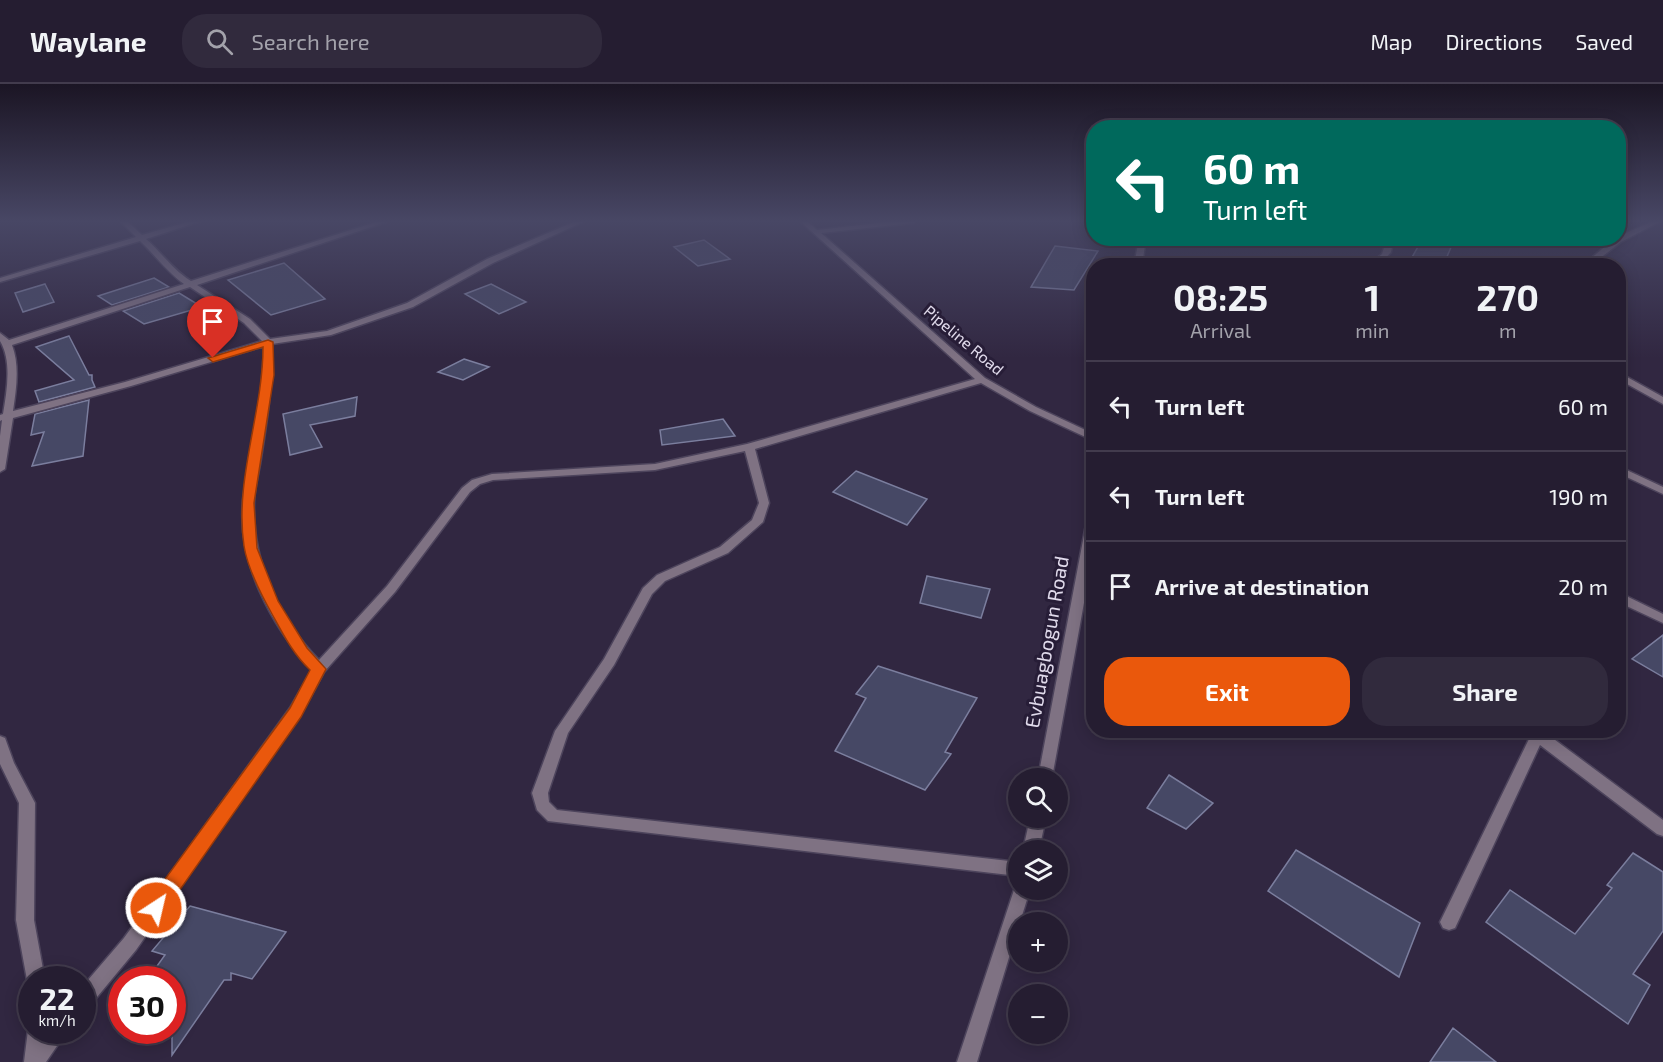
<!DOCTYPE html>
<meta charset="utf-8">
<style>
body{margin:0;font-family:"Exo 2",sans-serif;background:#312a3d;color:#f1f3f6;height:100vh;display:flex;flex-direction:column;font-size:22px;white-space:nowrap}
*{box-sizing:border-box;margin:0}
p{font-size:20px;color:#a3a2ab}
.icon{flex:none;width:33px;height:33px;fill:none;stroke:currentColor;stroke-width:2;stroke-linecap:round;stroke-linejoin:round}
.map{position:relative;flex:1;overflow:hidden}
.panel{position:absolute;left:1086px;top:174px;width:540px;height:480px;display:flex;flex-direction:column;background:#251d31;border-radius:24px;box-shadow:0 3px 15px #0003,0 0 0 2px #423b4d}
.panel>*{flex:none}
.guide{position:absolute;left:1086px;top:36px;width:540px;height:126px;border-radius:24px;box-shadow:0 3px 15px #0003,0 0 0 2px #423b4d;background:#00695c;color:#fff;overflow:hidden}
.tools{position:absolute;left:1008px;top:684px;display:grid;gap:12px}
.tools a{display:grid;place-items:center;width:60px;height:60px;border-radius:50%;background:#251d31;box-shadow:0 3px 15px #0003,0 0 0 2px #423b4d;font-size:30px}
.speed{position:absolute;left:18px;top:882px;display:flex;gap:12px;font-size:30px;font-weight:700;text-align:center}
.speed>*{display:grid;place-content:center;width:78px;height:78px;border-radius:50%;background:#251d31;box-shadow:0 3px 15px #0003,0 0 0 2px #423b4d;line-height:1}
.speed small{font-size:15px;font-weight:400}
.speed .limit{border:9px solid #d22;background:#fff;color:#111}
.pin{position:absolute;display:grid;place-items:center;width:51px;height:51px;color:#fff;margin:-62px -26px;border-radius:50% 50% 50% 0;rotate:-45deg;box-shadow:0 0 6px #0007}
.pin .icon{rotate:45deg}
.me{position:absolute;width:66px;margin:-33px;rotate:35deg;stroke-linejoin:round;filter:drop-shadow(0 0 4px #0008)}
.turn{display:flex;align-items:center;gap:21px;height:126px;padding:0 18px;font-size:27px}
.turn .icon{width:78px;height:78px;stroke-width:2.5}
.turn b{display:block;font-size:42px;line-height:51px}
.eta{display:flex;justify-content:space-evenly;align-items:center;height:102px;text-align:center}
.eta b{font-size:36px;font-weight:700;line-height:42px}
.cta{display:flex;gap:12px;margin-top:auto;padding:12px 18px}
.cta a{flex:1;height:69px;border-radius:24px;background:#ea580c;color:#fff;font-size:24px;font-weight:700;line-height:69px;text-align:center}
.cta a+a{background:#312a3d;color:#f1f3f6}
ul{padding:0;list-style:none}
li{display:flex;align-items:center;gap:18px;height:90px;padding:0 18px;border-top:2px solid #423b4d}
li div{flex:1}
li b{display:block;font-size:22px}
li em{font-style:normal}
header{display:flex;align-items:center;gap:36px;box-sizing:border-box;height:84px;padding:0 30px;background:#251d31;border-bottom:2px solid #423b4d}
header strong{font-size:28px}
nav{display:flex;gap:33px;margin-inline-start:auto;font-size:21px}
.search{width:420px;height:54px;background:#312a3d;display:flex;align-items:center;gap:15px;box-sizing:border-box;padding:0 21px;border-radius:24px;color:#a3a2ab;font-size:22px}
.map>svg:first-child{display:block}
.building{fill:#464865;stroke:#7b7e9e;stroke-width:1.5}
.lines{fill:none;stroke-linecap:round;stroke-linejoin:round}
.street-casing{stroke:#4d445c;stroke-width:3}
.street{fill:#7f7283;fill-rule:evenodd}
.route{fill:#ea580c;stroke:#983908;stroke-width:1.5}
.labels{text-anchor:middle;stroke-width:6;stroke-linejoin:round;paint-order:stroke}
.far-street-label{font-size:16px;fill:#e0daeb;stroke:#271d37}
.street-label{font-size:20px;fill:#e0daeb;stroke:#271d37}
</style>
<header>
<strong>Waylane</strong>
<div class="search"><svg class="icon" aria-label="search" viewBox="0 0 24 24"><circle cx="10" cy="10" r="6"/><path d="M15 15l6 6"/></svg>Search here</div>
<nav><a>Map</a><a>Directions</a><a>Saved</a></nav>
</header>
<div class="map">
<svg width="1663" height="978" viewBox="0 0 1663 978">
<rect width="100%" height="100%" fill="#312741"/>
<path class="building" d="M1423 154H1455L1443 182H1407Z
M704 156 730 175 698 182 674 163Z
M1055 162 1098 167 1074 206 1031 203Z
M284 179 325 215 271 231 228 196Z
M154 194 169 203 112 221 98 212Z
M45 200 54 218 23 228 15 209Z
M491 200 526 218 499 230 465 210Z
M179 209 202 223 144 240 123 227Z
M69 252 89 291H92V296L95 303 39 318 35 307 74 296 36 263Z
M464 275 489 283 463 296 438 288Z
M357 313 355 332 310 341 322 363 290 371 283 330Z
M89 316 83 372 32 382 44 348 31 351 35 330Z
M723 335 735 352 662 361 660 346Z
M856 387 927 415 907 441 833 408Z
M927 492 990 505 981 534 920 519Z
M1663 551V593L1632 575Z
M878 582 977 614 945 668 951 670 925 706 835 667 866 614 856 610Z
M1169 691 1213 719 1186 745 1147 724Z
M1296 766 1420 839 1399 893 1268 807Z
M1633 769 1663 788V847L1633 890 1650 901 1628 940 1486 838 1510 806 1575 850 1612 804 1607 801Z
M190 822 286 848 252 895 231 889V896H224L172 971V896H147L165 871 152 867Z
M1453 944 1496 978H1430Z"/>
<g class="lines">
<defs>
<path id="street" d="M120 137H127L142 151 191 137H201L146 155C162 169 173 186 191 197L379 137H389L197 201 250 235 270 255 327 247 407 219 487 175 576 137H585L493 179 413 223 331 251 272 260C273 298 267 336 261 374 259 389 254 404 254 419 252 478 279 535 319 576L387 502 462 404 472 396 492 390 655 380 747 360 975 295 800 137H807L817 146 895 137H916L913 139 821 149 985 294 1036 323 1094 350V357L1030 327 981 299 755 365 769 419 763 438 728 469 665 497 652 510 614 581 568 649 548 709 549 718 557 726 1018 778V792L548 737 537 726 532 709 555 647 604 575 643 504 657 491 720 463 752 436 759 419 745 367 655 386 493 396 480 400 470 408 395 508 324 588 300 632 136 866 88 924 82 927V903L124 854 290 624 312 586C271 542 237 478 243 416 244 404 248 392 250 380 257 341 263 302 264 262L131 302 13 334 5 385 0 388V352L2 336 0 337V331L3 330C7 306 12 277 0 257V249L9 256 184 200C167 188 155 171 140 157L0 198V194L136 153ZM190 203 244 239 262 257 125 298 13 327C16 306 20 282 12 261Z
M1653 137H1661L1621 158 1590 182H1582L1615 154Z
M1139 154H1146L1142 182H1134Z
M1387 154H1394L1391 168 1385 175 1398 182H1387L1381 179 1377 182H1368L1382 170Z
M1618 288 1663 313V320L1618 295Z
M1618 382 1663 403V410L1618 389Z
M1094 427V464L1052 694H1038L1088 430Z
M1618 508 1663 530V539L1618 518Z
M1525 646 1543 647 1663 736V752L1657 750 1540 661 1455 844 1449 846 1443 844 1440 838 1443 832 1530 653Z
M0 652 5 654 14 679 35 719 34 836 45 896H32V903L27 896 16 836 19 719 0 680Z
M1030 734H1046L1039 766H1023Z
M1018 800V806H1030L1020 838H1018V844L977 978H957L1014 806Z
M30 939 32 946H68L46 978H24L28 946Z"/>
</defs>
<use href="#street" class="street-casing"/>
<use href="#street" class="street"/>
</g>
<linearGradient id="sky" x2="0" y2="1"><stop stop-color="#1b1524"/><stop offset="0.5" stop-color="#484765"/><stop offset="1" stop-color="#484765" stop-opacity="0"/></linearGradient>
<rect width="1663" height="274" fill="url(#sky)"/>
<path class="route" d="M268 256 273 258 274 291 254 419 257 464 278 517 307 564 326 585 301 633 163 830 156 833 149 830 146 824 149 817 290 624 310 586C293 570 283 550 272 530 262 512 247 482 244 462 234 396 263 329 263 263L213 278 208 274Z"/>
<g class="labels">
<g class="far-street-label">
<text transform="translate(964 256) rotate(40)" y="6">Pipeline Road</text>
</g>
<g class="street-label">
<text transform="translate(1047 558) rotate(-80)" y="7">Evbuagbogun Road</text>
</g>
</g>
</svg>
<div class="tools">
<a><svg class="icon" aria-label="search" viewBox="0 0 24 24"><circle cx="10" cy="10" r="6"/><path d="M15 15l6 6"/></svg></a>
<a><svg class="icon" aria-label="layers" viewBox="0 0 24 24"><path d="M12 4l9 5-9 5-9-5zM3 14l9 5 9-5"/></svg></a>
<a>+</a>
<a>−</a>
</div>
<div class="speed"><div>22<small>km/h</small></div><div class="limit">30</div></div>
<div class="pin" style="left:213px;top:274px;background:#d93025"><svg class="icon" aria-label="arrive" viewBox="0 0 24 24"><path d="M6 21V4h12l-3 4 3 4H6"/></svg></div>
<svg class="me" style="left:156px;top:824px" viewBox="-20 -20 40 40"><circle r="17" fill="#ea580c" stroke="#fff" stroke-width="3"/><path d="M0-11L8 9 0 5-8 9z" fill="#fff"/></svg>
<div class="guide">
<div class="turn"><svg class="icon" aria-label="left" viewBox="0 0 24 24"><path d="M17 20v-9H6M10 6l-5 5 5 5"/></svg><div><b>60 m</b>Turn left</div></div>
</div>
<section class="panel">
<div class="eta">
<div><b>08:25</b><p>Arrival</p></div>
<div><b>1</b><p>min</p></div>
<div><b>270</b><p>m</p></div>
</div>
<ul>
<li><svg class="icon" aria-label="left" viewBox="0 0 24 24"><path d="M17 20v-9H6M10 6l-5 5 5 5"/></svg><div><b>Turn left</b></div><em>60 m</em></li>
<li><svg class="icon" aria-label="left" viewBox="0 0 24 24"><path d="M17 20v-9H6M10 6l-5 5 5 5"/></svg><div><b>Turn left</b></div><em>190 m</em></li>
<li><svg class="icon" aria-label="arrive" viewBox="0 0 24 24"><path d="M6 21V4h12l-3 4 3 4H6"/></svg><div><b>Arrive at destination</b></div><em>20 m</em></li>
</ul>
<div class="cta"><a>Exit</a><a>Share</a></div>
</section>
</div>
